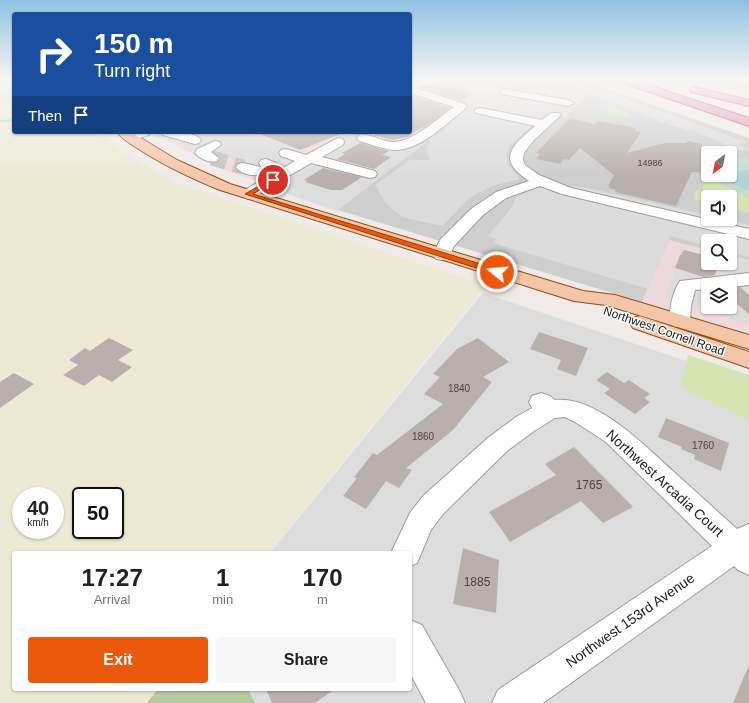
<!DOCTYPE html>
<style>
body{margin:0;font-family:Helvetica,sans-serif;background:#f6f6f6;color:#222;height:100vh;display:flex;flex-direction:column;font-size:15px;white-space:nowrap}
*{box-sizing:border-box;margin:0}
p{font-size:13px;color:#767676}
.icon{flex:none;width:22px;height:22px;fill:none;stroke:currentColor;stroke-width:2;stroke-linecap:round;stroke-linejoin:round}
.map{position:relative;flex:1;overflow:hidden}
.side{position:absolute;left:12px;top:551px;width:400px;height:140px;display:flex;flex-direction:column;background:#fff;border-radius:4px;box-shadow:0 1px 3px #0004}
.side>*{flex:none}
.hud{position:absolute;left:12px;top:12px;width:400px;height:122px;border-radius:4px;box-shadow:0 1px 3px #0004;background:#1a4fa0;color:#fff;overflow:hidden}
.needle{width:26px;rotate:212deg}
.controls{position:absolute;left:701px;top:146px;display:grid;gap:8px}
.controls a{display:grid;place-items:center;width:36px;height:36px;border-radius:4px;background:#fff;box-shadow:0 1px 3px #0004;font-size:20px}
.speed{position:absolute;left:12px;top:487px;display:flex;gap:8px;font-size:20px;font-weight:700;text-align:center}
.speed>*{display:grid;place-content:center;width:52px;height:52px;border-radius:50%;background:#fff;box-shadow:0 1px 3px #0004;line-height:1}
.speed small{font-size:10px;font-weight:400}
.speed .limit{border:2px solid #111;border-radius:6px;background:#fff;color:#111}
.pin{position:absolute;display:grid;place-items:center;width:34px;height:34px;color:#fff;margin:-17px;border:2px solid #fff;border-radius:50%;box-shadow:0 1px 4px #0007}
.me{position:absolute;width:44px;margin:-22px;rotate:287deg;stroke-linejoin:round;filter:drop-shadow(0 0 3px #0008)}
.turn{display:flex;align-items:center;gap:14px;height:84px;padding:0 16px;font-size:18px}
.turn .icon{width:52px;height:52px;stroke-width:2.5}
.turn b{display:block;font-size:28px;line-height:34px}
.then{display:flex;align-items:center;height:38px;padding:0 16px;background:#0003;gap:8px;font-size:15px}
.eta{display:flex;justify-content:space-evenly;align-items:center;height:68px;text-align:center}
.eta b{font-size:24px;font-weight:800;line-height:28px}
.cta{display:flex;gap:8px;margin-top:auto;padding:8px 16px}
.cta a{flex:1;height:46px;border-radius:4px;background:#ea580c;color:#fff;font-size:16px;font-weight:800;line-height:46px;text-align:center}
.cta a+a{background:#f6f6f6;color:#222}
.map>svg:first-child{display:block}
.residential{fill:#dedddd}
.commercial{fill:#eed9dc;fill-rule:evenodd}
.religious{fill:#cecece;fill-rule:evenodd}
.farmland{fill:#ecead5;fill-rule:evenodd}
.grass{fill:#d4e4b3}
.forest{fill:#b5caa1}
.wetland{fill:#c6dcce}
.parking{fill:#dcdcdc;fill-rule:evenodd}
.water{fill:#add6d8}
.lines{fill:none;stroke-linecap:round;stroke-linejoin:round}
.stream{fill:#add6d8;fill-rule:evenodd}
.building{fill:#b9b0ad}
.minor-tunnel{stroke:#c6c2c0;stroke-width:15;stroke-dasharray:15 8;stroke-linecap:butt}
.minor-casing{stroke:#9d9d9d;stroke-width:2}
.major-casing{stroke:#8c4c10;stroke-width:2}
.highway-casing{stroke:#c93985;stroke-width:2}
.minor{fill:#fff;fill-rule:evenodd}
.major{fill:#f3c6a9;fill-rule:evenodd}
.highway{fill:#de98b2;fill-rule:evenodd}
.route{fill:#ea580c;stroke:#983908}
.labels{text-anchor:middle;stroke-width:3;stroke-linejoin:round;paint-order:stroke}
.far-number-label{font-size:9px;fill:#464443}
.number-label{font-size:10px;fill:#464443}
.street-label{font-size:12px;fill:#202020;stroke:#fff}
.near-number-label{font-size:12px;fill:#464443}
.near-street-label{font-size:14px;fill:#202020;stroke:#fff}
</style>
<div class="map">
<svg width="749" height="703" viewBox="0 0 749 703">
<rect width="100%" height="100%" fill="#f0ebe8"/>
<path class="residential" d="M0 79H14V89L0 93Z
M410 79H511L443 129 337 211 267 187 343 144 309 132H410Z
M483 293 749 382V703H147L159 689H410V553H270Z"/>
<path class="commercial" d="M157 132H309L344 144 270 186 223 169 163 139 155 133Z
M669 240 708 250V263H730V255L749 260V335L642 302ZM708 285H730V307H708Z"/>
<path class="religious" d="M511 79H577L749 138V260L730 255V241H708V250L669 240 642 302 338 210 443 129ZM708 153H730V175H708ZM708 197H730V219H708Z"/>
<path class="farmland" d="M14 101V132H97L114 147 178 184 486 285 269 553H14V689H158L147 703H0V105ZM21 496H55V530H21ZM81 496H115V530H81Z"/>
<path class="grass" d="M14 89V101L0 105V93Z
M605 104 612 105 633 116C625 117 615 117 607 114 604 114 599 109 596 107H601L599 105Z
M703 175H712L717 180 749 198V213L730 207V197H708V202L694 199 696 190 703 191Z
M688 355 749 375V420L680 388Z"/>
<path class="forest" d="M158 689H248L255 703H147Z"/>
<path class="wetland" d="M749 155V170L734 172 735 185 749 191V198L717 180 712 175H730V160L745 158Z"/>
<path class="parking" d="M511 79H573L746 142 738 144 749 149 741 151 691 130 687 131 589 94 565 117 546 113 510 145 506 154 508 165 520 179 495 185 470 197 442 226 402 217 385 202 375 185 410 160H430L426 149 431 139Z
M709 79H728L749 83V91Z
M167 132H189L196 134 201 132H243L303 152 298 154 295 153 283 158 289 161 279 166 273 164 252 162 246 164 240 160 156 137Z
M550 179 570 186 587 188 708 215V219H724L749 225V257L730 252V241H708V246L670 236 648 289 493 243 496 239 488 236 512 207 516 198Z
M730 256 749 261V324L664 298 676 269 709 278 725 275 727 263H730ZM708 285H730V307H708Z"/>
<path class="water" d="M749 170V191L735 185 729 181 730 176 734 172Z"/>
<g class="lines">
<path class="stream" d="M14 119V121L0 122V120Z"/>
</g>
<path class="building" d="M444 79H478L479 82 459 88 473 93 462 101 421 88 442 82Z
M410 95 451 108 432 122 407 137 392 140 373 135 379 132H410Z
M572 119 595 124 597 121 604 122 636 128 634 131 641 132 627 153 665 143H686L687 141 702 144 700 148 708 153V173L692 172 676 206 615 192 616 190 609 188 610 186H608L614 175 580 148 569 160 564 159 560 164 536 159 540 154 536 153 568 120Z
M255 132H343V133L300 150Z
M360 143 389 151 382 155 391 157 374 169 337 159 345 154 342 153Z
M323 168 362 177 342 190H331L305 182 308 181 304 180Z
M684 250 708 256V263H719L715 275 704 277 675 268 680 255H681Z
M740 287 749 295V314L730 298V288Z
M539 332 588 348 576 376 557 369 561 360 530 349Z
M109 338 133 350 118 360 132 367 112 382 99 375 84 386 63 375 78 365 69 360 85 348 90 351Z
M478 338 509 362 483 377 492 382 453 430 406 468 412 470 399 488 386 481 366 509 343 496 357 478 354 477 373 453 377 455 443 404 424 394 440 377 433 374 457 349Z
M607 372 624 383 629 380 650 394 644 398 650 402 635 414 604 393 610 389 596 380Z
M14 373 34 384 0 408V382Z
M666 418 729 443 721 471 694 459 695 455 681 449 682 447 658 437Z
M574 447 633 507 603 523 581 501 510 542 489 512 556 475 545 464Z
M463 548 499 560 496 613 453 604Z
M749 665V703H733Z
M266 689H335L315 703H272Z"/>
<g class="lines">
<path class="minor-tunnel" d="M212 158 243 167"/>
<defs>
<path id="minor" d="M0 79H9L8 81 0 82Z
M428 79H443L442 81 416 88 465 104 467 106 464 110C444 125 421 150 395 150 382 149 370 144 359 141L357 138 359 135C369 133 381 141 392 142 412 143 438 118 454 107L410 93V84Z
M505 89 568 100 574 103 568 106 501 94 500 92 501 90Z
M480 108 542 120 551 113H559L561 115 559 117 533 141 524 153 523 160 525 165 539 175 571 188 749 229V239L562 194 540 186 506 198 483 215 454 246 448 259 442 260 436 259 433 255 440 240 471 209 496 192 529 181C495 159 513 145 535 126L476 113 474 111 476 109Z
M129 132H151L149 135C141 137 132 141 124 139L122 136 124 133Z
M161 132C171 132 195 131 201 140L199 143 195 144 163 135Z
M338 138 343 139 344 142 343 145 322 157 375 171 377 174 375 177 370 178 311 163 253 197 248 199 243 197 240 194 243 191 295 161 281 156 279 153 281 150 286 149 306 155Z
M215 141 220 142 221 145 211 152 219 158 217 161C209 163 200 159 195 153L197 149Z
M266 159 276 163 278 166C270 177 244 179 236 167L238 164 243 163 261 167 259 163 261 160Z
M749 273V285L730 287V285H708V289L695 290 691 306 690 321 687 326 680 327 673 326C666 315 673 291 680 281Z
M541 393 550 396 555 400C596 395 645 446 674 472 695 491 716 510 737 529L749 524V575L738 570 734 566 543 703H492L498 690 712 546 606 442 575 422 565 417 555 418 534 431 507 451 443 514 431 530 417 563 410 566V553H391L410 513 423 496 489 437 516 417 532 408 529 402 532 396Z
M410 620 422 625 459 690 465 703H426L410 673Z"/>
<path id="major" d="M117 132H131L177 160 230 184 583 291 615 295 749 335V349L606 305 574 301 220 190C190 178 161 164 134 146 128 142 121 138 117 132Z
M640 316 749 352V368L633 328 630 323 633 318Z"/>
<path id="highway" d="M616 79H630L749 118V126L617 81Z
M695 87 749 100V106L691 92 690 90 691 88Z"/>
</defs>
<use href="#minor" class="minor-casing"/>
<use href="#major" class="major-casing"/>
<use href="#highway" class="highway-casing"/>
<use href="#minor" class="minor"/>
<use href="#major" class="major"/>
<use href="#highway" class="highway"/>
</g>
<linearGradient id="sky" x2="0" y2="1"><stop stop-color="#90c2e2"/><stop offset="0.45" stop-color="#f8f6f5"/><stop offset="1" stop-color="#f8f6f5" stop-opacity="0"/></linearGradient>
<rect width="749" height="177" fill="url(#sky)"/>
<path class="route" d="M271 179 276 180 253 194 500 270 501 272 500 274H495L245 194Z"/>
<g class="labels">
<g class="far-number-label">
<text x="650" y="166">14986</text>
</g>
<g class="number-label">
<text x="459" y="392">1840</text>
<text x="423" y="440">1860</text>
<text x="703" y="449">1760</text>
</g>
<g class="street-label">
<text transform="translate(664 331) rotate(19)" y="4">Northwest Cornell Road</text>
</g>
<g class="near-number-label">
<text x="589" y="489">1765</text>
<text x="477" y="586">1885</text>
</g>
<g class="near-street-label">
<text transform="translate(665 483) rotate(42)" y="5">Northwest Arcadia Court</text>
<text transform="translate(630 620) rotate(-35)" y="5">Northwest 153rd Avenue</text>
</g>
</g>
</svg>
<div class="controls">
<a><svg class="needle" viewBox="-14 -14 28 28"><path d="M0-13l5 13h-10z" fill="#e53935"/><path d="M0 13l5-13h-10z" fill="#767676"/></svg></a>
<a><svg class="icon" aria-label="sound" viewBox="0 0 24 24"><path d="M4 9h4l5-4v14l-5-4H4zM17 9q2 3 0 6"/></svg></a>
<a><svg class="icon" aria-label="search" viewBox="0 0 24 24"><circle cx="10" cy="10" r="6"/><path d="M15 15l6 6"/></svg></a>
<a><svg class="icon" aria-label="layers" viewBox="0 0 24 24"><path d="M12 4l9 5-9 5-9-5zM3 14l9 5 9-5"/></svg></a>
</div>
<div class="speed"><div>40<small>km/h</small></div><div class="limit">50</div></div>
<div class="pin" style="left:273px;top:180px;background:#d93025"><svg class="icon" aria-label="arrive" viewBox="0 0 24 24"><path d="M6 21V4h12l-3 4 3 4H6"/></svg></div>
<svg class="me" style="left:497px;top:272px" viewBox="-20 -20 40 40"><circle r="17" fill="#ea580c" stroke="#fff" stroke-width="3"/><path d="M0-11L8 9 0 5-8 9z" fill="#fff"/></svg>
<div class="hud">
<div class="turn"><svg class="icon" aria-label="right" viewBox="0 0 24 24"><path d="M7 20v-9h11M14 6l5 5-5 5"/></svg><div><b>150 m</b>Turn right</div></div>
<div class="then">Then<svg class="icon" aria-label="arrive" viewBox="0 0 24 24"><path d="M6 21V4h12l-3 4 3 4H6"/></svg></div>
</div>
<section class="side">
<div class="eta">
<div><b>17:27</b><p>Arrival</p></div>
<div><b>1</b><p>min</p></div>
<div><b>170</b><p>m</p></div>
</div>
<div class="cta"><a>Exit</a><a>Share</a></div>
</section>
</div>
